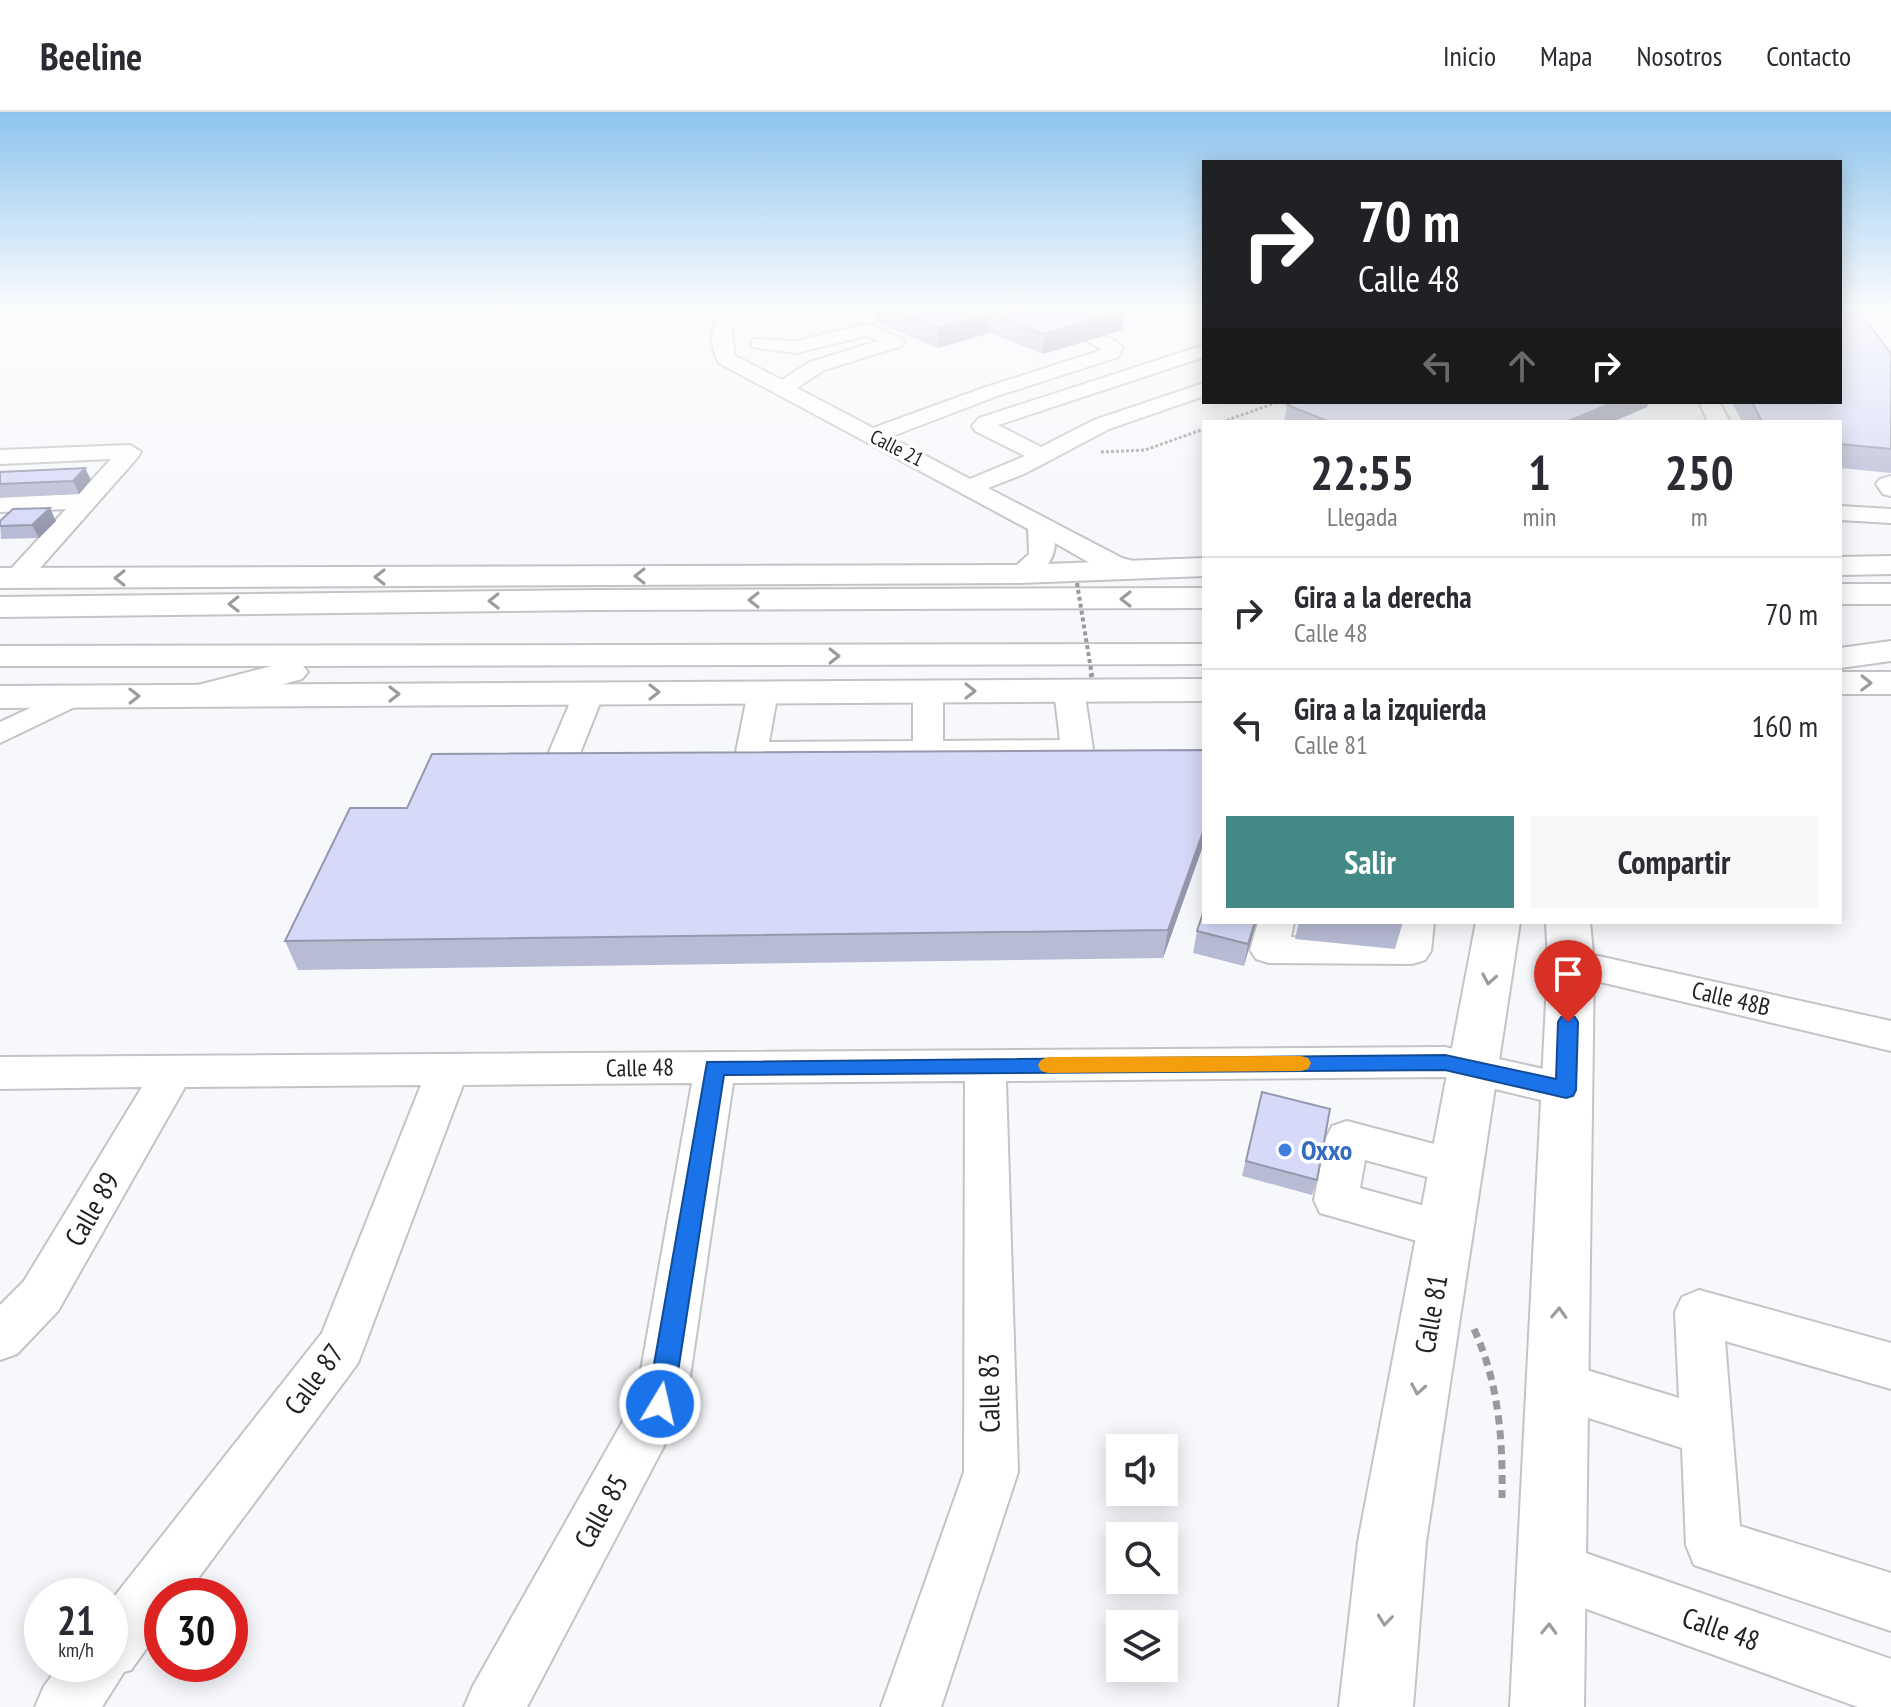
<!DOCTYPE html>
<html lang="es">
<style>
body{margin:0;font-family:"PT Sans Narrow",sans-serif;background:#f7f7f7;color:#2b2b33;height:100vh;display:flex;flex-direction:column;font-size:30px;white-space:nowrap}
*{box-sizing:border-box;margin:0}
p{font-size:26px;color:#7c7c81}
.icon{flex:none;width:44px;height:44px;fill:none;stroke:currentColor;stroke-width:2;stroke-linecap:round;stroke-linejoin:round}
.map{position:relative;flex:1;overflow:hidden}
.drawer{position:absolute;left:1202px;top:308px;width:640px;height:504px;display:flex;flex-direction:column;background:#fff;border-radius:0px;box-shadow:0 4px 20px #0003}
.drawer>*{flex:none}
.top-card{position:absolute;left:1202px;top:48px;width:640px;height:244px;border-radius:0px;box-shadow:0 4px 20px #0003;background:#202124;color:#fff;overflow:hidden}
.fabs{position:absolute;left:1106px;top:1322px;display:grid;gap:16px}
.fabs a{display:grid;place-items:center;width:72px;height:72px;border-radius:0px;background:#fff;box-shadow:0 4px 20px #0003;font-size:40px}
.speed{position:absolute;left:24px;top:1466px;display:flex;gap:16px;font-size:40px;font-weight:700;text-align:center}
.speed>*{display:grid;place-content:center;width:104px;height:104px;border-radius:50%;background:#fff;box-shadow:0 4px 20px #0003;line-height:1}
.speed small{font-size:20px;font-weight:400}
.speed .limit{border:12px solid #d22;background:#fff;color:#111}
.pin{position:absolute;display:grid;place-items:center;width:68px;height:68px;color:#fff;margin:-82px -34px;border-radius:50% 50% 50% 0;rotate:-45deg;box-shadow:0 0 8px #0007}
.pin .icon{rotate:45deg}
.me{position:absolute;width:88px;margin:-44px;rotate:9deg;stroke-linejoin:round;filter:drop-shadow(0 0 6px #0008)}
.turn{display:flex;align-items:center;gap:28px;height:168px;padding:0 24px;font-size:36px}
.turn .icon{width:104px;height:104px;stroke-width:2.5}
.turn b{display:block;font-size:56px;line-height:68px}
.lanes{display:flex;align-items:center;height:76px;padding:0 24px;background:#0003;justify-content:center;gap:40px;direction:ltr}
.lanes .off{opacity:.35}
.eta{display:flex;justify-content:space-evenly;align-items:center;height:136px;text-align:center}
.eta b{font-size:48px;font-weight:800;line-height:56px}
.primary-button{display:flex;gap:16px;margin-top:auto;padding:16px 24px}
.primary-button a{flex:1;height:92px;border-radius:0px;background:#438a86;color:#fff;font-size:32px;font-weight:800;line-height:92px;text-align:center}
.primary-button a+a{background:#f7f7f7;color:#2b2b33}
ul{padding:0;list-style:none}
li{display:flex;align-items:center;gap:24px;height:112px;padding:0 24px;border-top:2px solid #e1e1e2}
li div{flex:1}
li b{display:block;font-size:30px}
li em{font-style:normal}
header{display:flex;align-items:center;gap:48px;box-sizing:border-box;height:112px;padding:0 40px;background:#fff;border-bottom:2px solid #e1e1e2}
header strong{font-size:38px}
nav{display:flex;gap:44px;margin-inline-start:auto;font-size:28px}
.map>svg:first-child{display:block}
.lines{fill:none;stroke-linecap:round;stroke-linejoin:round}
.minor-casing{stroke:#c4c4c7;stroke-width:4}
.major-casing{stroke:#c4c4c7;stroke-width:4}
.highway-casing{stroke:#c4c4c7;stroke-width:4}
.path-far1{stroke:#9a9a9c;stroke-width:3;stroke-dasharray:3 2;stroke-linecap:butt}
.path{stroke:#9a9a9c;stroke-width:7;stroke-dasharray:9 6;stroke-linecap:butt}
.minor{fill:#fff;fill-rule:evenodd}
.major{fill:#fff;fill-rule:evenodd}
.highway{fill:#fff;fill-rule:evenodd}
.path-bridge-far1{stroke:#9a9a9c;stroke-width:4;stroke-dasharray:4 3;stroke-linecap:butt}
.path-bridge{stroke:#9a9a9c;stroke-width:5;stroke-dasharray:5 4;stroke-linecap:butt}
.wall{fill:#b8bbd4}
.shaded-wall{fill:#9698ad}
.building{fill:#d6d9f7;stroke:#9698ad;stroke-width:2}
.oneway{stroke:#9c9c9c}
.route{fill:#1a73e8;stroke:#114b97;stroke-width:2}
.slow{fill:#f59e0b}
.shop-dot{fill:#3f7fe0;stroke:#fff;stroke-width:3}
.labels{text-anchor:middle;stroke-width:7;stroke-linejoin:round;paint-order:stroke}
.far-street-label{font-size:20px;fill:#222223;stroke:#fff}
.street-label{font-size:24px;fill:#222223;stroke:#fff}
.near-shop-label{font-size:28px;font-weight:bold;fill:#366cbe;stroke:#fff;text-anchor:start}
.near-street-label{font-size:28px;fill:#222223;stroke:#fff}
</style>
<header>
<strong>Beeline</strong>
<nav><a>Inicio</a><a>Mapa</a><a>Nosotros</a><a>Contacto</a></nav>
</header>
<div class="map">
<svg width="1891" height="1595" viewBox="0 0 1891 1595">
<rect width="100%" height="100%" fill="#f7f8fb"/>
<g class="lines">
<defs>
<path id="minor" d="M731 195H751L731 217 735 244 782 268 810 250 878 229 866 224 796 241 753 235 751 231 753 227 796 229 868 212 902 226 904 230 902 234 824 258 797 276 873 316 983 276 1102 238 1086 228 1088 224C1099 221 1116 227 1123 236L1118 245 997 284 890 325 970 367 1025 344 975 319 972 314 979 306 1204 233V245L998 313 1041 335 1094 308 1204 271V284L1109 317 1024 362 988 376 1122 446 1147 453 1151 458 1147 463C1116 471 1081 445 1055 431 1054 454 1034 473 1011 467L1007 462 1029 442 1028 417 719 251C707 229 711 210 731 195Z
M1699 290H1719L1730 310H1708Z
M130 333 141 340 138 345 26 472H8L4 466 8 460 66 397 0 400V386L79 382 111 347 0 352V338Z
M1891 364V384L1883 382 1876 372 1880 367Z
M1840 394 1891 397V411L1840 408Z
M1069 569 1079 572 1084 578 1093 637 1088 644 1077 646 752 649 741 647 736 640 748 580 753 574 763 571 773 574 778 580 769 630 913 629V579L918 573 928 570 938 573 943 579V629L1060 628 1054 578 1059 572Z
M589 572 599 575 604 581 573 659 568 666 557 669 546 666 541 659 574 581 579 575Z
M73 576 83 579 88 585 83 591 0 631V610Z
M1258 810H1294L1291 825 1395 826 1398 810H1434L1431 839 1425 848 1412 852 1269 851 1256 847 1250 838Z
M1571 838 1891 909V939L1558 860 1552 851 1558 842Z
M1445 935 1566 962 1581 967 1587 978 1581 989 1566 994 1445 965 1006 969 1018 1360 941 1595H881L964 1360 965 969 733 971 686 1292 527 1595H464L473 1574 636 1286 692 971 463 973 358 1251 185 1484H162V1515L131 1558 124 1560 102 1595H35L44 1574 61 1552H110V1490L322 1221 421 973 185 975 58 1199 17 1242 0 1248V1193L24 1169 142 975 0 977V945Z
M1347 1009 1472 1042 1479 1055 1472 1068 1457 1073 1365 1048 1360 1076 1461 1104 1468 1118 1461 1132 1445 1137 1320 1101 1314 1088 1326 1026 1332 1014Z
M1699 1178 1891 1231V1277L1725 1229 1740 1414 1891 1461V1519L1694 1453 1686 1433 1682 1336 1539 1290 1532 1273 1539 1256 1557 1249 1679 1286 1675 1200 1682 1185Z
M1551 1429 1891 1547V1595H1858L1531 1477 1523 1457 1531 1437Z"/>
<path id="major" d="M1891 444V462L1840 463V445Z
M1204 446V464L1020 471 0 476V456L1020 453Z
M1840 560H1891V582H1840Z
M1204 567V589L0 596V574Z
M1476 810H1520L1426 1430 1413 1595H1339L1358 1430Z
M1546 810H1590L1594 851 1584 1595H1510L1548 851Z"/>
<path id="highway" d="M1840 472H1891V492H1840Z
M1204 476V496L594 498 0 505V485L594 478Z
M1891 529V549L1840 556V536Z
M1204 532V552L303 554 308 560 302 567 207 593 194 590 189 582 194 574 272 554H0V534Z"/>
</defs>
<use href="#minor" class="minor-casing"/>
<use href="#major" class="major-casing"/>
<use href="#highway" class="highway-casing"/>
<path class="path-far1" d="M1222 310 1278 290
M1101 340 1145 338 1204 317"/>
<path class="path" d="M1474 1217C1499 1272 1503 1327 1502 1386"/>
<use href="#minor" class="minor"/>
<use href="#major" class="major"/>
<use href="#highway" class="highway"/>
<path class="path-bridge-far1" d="M1077 471 1092 564"/>
<path class="path-bridge" d="M1091 562 1092 565"/>
</g>
<path class="wall" d="M875 195H1116L1123 218 1043 242 990 221 938 236 876 210Z
M1891 242V361L1840 356V310H1742L1732 290H1840Z
M1295 290H1649L1647 295 1612 310H1284L1287 293Z
M85 356 91 368 79 382 0 385V360Z
M0 409H56L39 426 1 427Z
M1204 638V731L1163 846 298 858 285 829 407 696Z
M1204 810H1256L1244 854 1193 841 1197 819Z
M1299 810H1403L1395 837 1295 827Z
M1262 980 1317 1068 1312 1083 1242 1064Z"/>
<path class="shaded-wall" d="M1124 198 1123 218 1043 242 1044 222Z
M991 201 990 221 938 236V216Z
M1614 290H1649L1647 295 1612 310H1566Z
M85 356 91 368 79 382 73 369Z
M50 396 56 409 39 426 32 413Z
M1204 717V731L1163 846 1168 818Z
M1255 810H1256L1244 854 1248 832Z"/>
<path class="building" d="M887 195H1116L1124 198 1044 222 991 201 938 216Z
M1840 195H1856L1891 242V337L1840 332V310H1762L1752 290H1840Z
M1295 290H1614L1566 310H1330L1287 293Z
M85 356 73 369 0 372V360Z
M50 396 32 413 0 414V409L13 397Z
M1204 638V717L1168 818 285 829 350 696H407L432 642Z
M1204 798V810H1255L1248 832 1197 819Z
M1262 980 1330 997 1317 1068 1246 1049Z"/>
<defs><path id="oneway-chevron" d="M-2-3.5L2.5 0L-2 3.5" fill="none" stroke-width="1.6" stroke-linecap="round" stroke-linejoin="round" transform="scale(2)"/></defs>
<g class="oneway">
<use href="#oneway-chevron" transform="translate(640 464) rotate(180)"/>
<use href="#oneway-chevron" transform="translate(380 465) rotate(180)"/>
<use href="#oneway-chevron" transform="translate(120 466) rotate(180)"/>
<use href="#oneway-chevron" transform="translate(1126 487) rotate(180)"/>
<use href="#oneway-chevron" transform="translate(754 488) rotate(-180)"/>
<use href="#oneway-chevron" transform="translate(494 489) rotate(179)"/>
<use href="#oneway-chevron" transform="translate(234 492) rotate(179)"/>
<use href="#oneway-chevron" transform="translate(834 544)"/>
<use href="#oneway-chevron" transform="translate(1866 571) rotate(1)"/>
<use href="#oneway-chevron" transform="translate(970 579)"/>
<use href="#oneway-chevron" transform="translate(654 580)"/>
<use href="#oneway-chevron" transform="translate(394 582)"/>
<use href="#oneway-chevron" transform="translate(134 584) rotate(-1)"/>
<use href="#oneway-chevron" transform="translate(1489 867) rotate(100)"/>
<use href="#oneway-chevron" transform="translate(1559 1201) rotate(-88)"/>
<use href="#oneway-chevron" transform="translate(1418 1277) rotate(100)"/>
<use href="#oneway-chevron" transform="translate(1385 1508) rotate(96)"/>
<use href="#oneway-chevron" transform="translate(1549 1517) rotate(-88)"/>
</g>
<linearGradient id="sky" x2="0" y2="1"><stop stop-color="#8dc4ee"/><stop offset="0.47" stop-color="#fbfcfd"/><stop offset="1" stop-color="#fbfcfd" stop-opacity="0"/></linearGradient>
<rect width="1891" height="418" fill="url(#sky)"/>
<path class="route" d="M1568 903 1575 905 1578 910 1576 978 1573 984 1566 986 1445 958 724 963 673 1292 669 1301 660 1304 651 1301 647 1292 707 950 1445 943 1556 967 1558 910 1561 905Z"/>
<path class="slow" d="M1301 944 1308 946 1311 951 1308 957 1301 959 1048 961 1041 959 1038 953 1041 948 1048 945Z"/>
<circle class="shop-dot" cx="1285" cy="1038" r="8"/>
<g class="labels">
<g class="far-street-label">
<text transform="translate(897 336) rotate(27)" y="7">Calle 21</text>
</g>
<g class="street-label">
<text transform="translate(1731 887) rotate(13)" y="8">Calle 48B</text>
<text transform="translate(640 956) rotate(-1)" y="8">Calle 48</text>
</g>
<g class="near-shop-label">
<text x="1301" y="1048">Oxxo</text>
</g>
<g class="near-street-label">
<text transform="translate(92 1097) rotate(-60)" y="10">Calle 89</text>
<text transform="translate(1431 1202) rotate(-80)" y="10">Calle 81</text>
<text transform="translate(314 1267) rotate(-54)" y="10">Calle 87</text>
<text transform="translate(989 1281) rotate(-91)" y="10">Calle 83</text>
<text transform="translate(601 1399) rotate(-61)" y="10">Calle 85</text>
<text transform="translate(1721 1517) rotate(19)" y="10">Calle 48</text>
</g>
</g>
</svg>
<div class="fabs">
<a><svg class="icon" aria-label="sound" viewBox="0 0 24 24"><path d="M4 9h4l5-4v14l-5-4H4zM17 9q2 3 0 6"/></svg></a>
<a><svg class="icon" aria-label="search" viewBox="0 0 24 24"><circle cx="10" cy="10" r="6"/><path d="M15 15l6 6"/></svg></a>
<a><svg class="icon" aria-label="layers" viewBox="0 0 24 24"><path d="M12 4l9 5-9 5-9-5zM3 14l9 5 9-5"/></svg></a>
</div>
<div class="speed"><div>21<small>km/h</small></div><div class="limit">30</div></div>
<div class="pin" style="left:1568px;top:910px;background:#d93025"><svg class="icon" aria-label="arrive" viewBox="0 0 24 24"><path d="M6 21V4h12l-3 4 3 4H6"/></svg></div>
<svg class="me" style="left:660px;top:1292px" viewBox="-20 -20 40 40"><circle r="17" fill="#1a73e8" stroke="#fff" stroke-width="3"/><path d="M0-11L8 9 0 5-8 9z" fill="#fff"/></svg>
<div class="top-card">
<div class="turn"><svg class="icon" aria-label="right" viewBox="0 0 24 24"><path d="M7 20v-9h11M14 6l5 5-5 5"/></svg><div><b>70 m</b>Calle 48</div></div>
<div class="lanes"><svg class="icon off" aria-label="left" viewBox="0 0 24 24"><path d="M17 20v-9H6M10 6l-5 5 5 5"/></svg><svg class="icon off" aria-label="ahead" viewBox="0 0 24 24"><path d="M12 20V5M6 11l6-6 6 6"/></svg><svg class="icon" aria-label="right" viewBox="0 0 24 24"><path d="M7 20v-9h11M14 6l5 5-5 5"/></svg></div>
</div>
<section class="drawer">
<div class="eta">
<div><b>22:55</b><p>Llegada</p></div>
<div><b>1</b><p>min</p></div>
<div><b>250</b><p>m</p></div>
</div>
<ul>
<li><svg class="icon" aria-label="right" viewBox="0 0 24 24"><path d="M7 20v-9h11M14 6l5 5-5 5"/></svg><div><b>Gira a la derecha</b><p>Calle 48</p></div><em>70 m</em></li>
<li><svg class="icon" aria-label="left" viewBox="0 0 24 24"><path d="M17 20v-9H6M10 6l-5 5 5 5"/></svg><div><b>Gira a la izquierda</b><p>Calle 81</p></div><em>160 m</em></li>
</ul>
<div class="primary-button"><a>Salir</a><a>Compartir</a></div>
</section>
</div>
